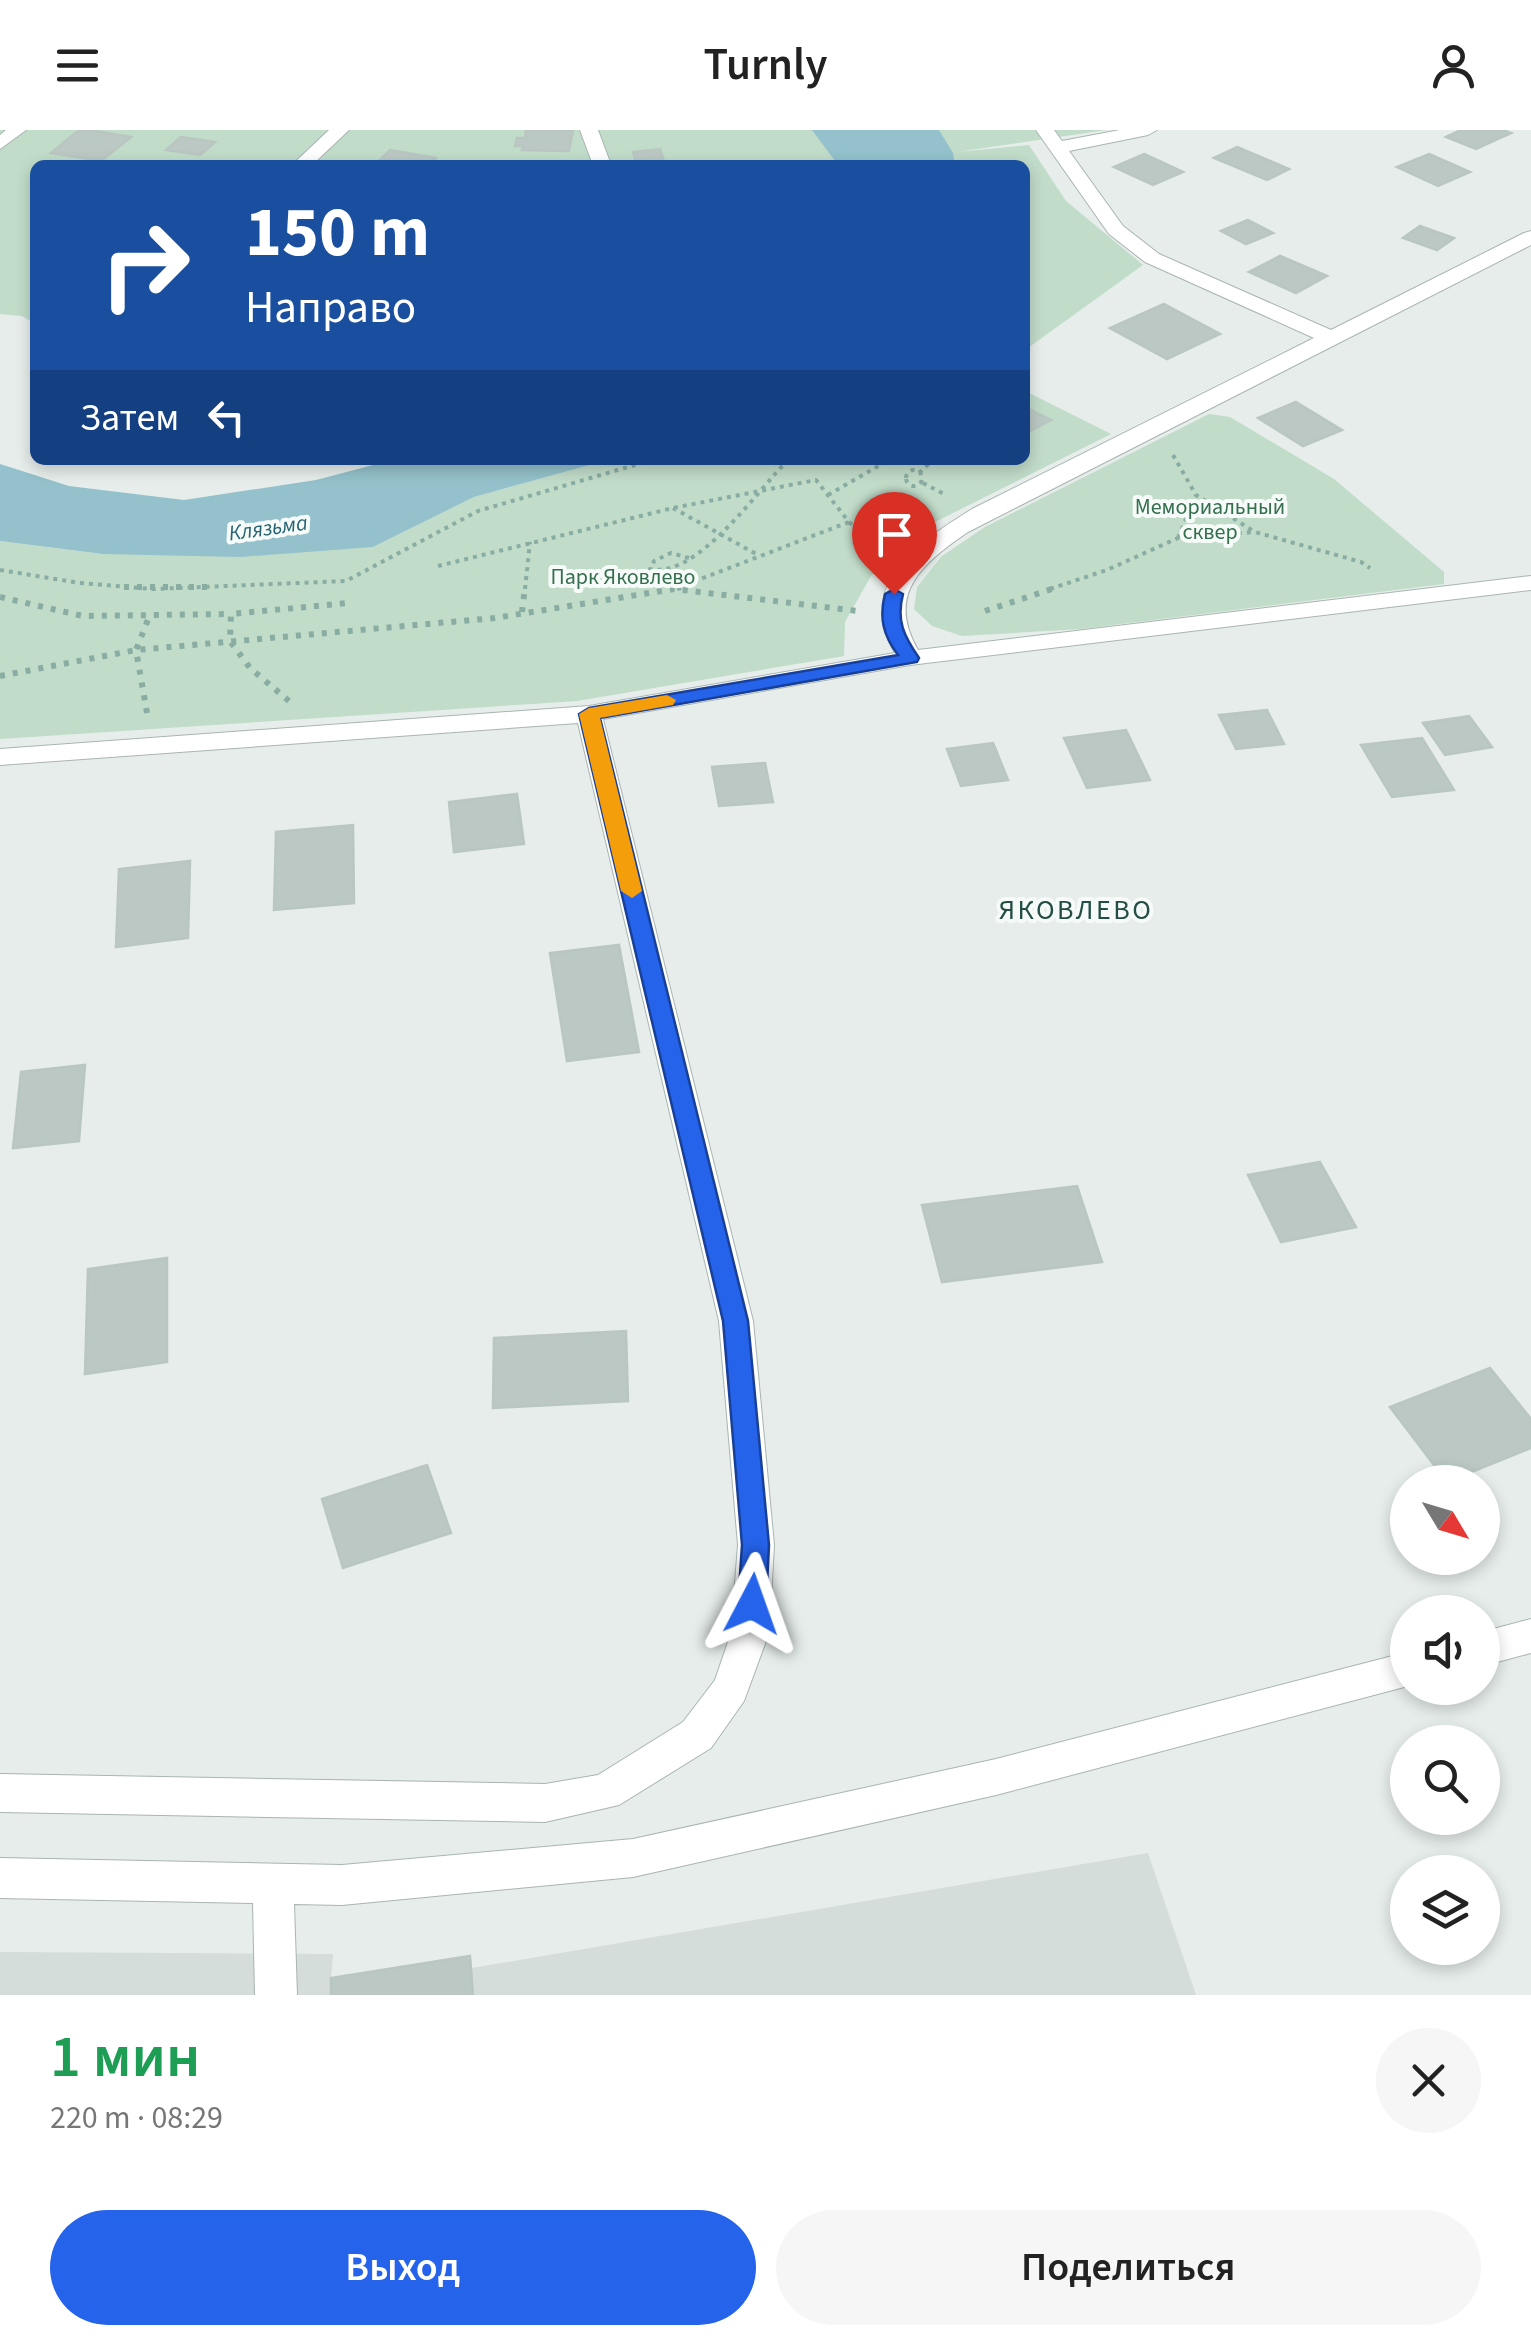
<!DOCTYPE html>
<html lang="ru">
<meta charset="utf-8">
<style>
body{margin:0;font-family:"Source Sans 3",sans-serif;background:#f6f6f6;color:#222;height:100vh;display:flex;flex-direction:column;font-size:38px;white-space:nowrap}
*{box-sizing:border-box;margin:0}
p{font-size:32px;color:#767676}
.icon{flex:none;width:55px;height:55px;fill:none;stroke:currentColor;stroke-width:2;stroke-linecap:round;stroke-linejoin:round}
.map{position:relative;height:1865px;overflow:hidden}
.drawer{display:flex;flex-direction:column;background:#fff;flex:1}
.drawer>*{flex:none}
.banner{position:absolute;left:30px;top:30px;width:1000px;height:305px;border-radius:15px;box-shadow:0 5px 15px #0003;background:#1a4fa0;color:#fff;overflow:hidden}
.needle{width:65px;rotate:128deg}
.fabs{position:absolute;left:1390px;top:1335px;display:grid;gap:20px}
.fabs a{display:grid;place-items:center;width:110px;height:110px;border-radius:50%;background:#fff;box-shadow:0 5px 15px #0003;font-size:50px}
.pin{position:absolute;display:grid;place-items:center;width:85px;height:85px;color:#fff;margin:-102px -42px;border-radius:50% 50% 50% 0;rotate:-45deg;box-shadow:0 0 10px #0007}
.pin .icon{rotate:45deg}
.me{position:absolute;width:110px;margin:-55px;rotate:4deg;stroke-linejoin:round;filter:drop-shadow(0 0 8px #0008)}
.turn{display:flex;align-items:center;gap:35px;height:210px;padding:0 50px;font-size:45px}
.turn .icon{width:130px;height:130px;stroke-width:2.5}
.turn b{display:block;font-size:70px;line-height:85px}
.then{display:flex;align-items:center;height:95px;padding:0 50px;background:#0003;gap:20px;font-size:38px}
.round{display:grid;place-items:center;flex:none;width:105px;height:105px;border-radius:52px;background:#f6f6f6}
.summary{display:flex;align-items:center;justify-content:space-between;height:170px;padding:0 50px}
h1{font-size:60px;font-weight:600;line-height:75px;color:#1e9e55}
.action{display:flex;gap:20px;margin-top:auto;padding:20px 50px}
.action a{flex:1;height:115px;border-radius:60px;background:#2563eb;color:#fff;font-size:40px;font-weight:600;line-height:115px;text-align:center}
.action a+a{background:#f6f6f6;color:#222}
header{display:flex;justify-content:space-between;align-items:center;height:130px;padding:0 50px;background:#fff;font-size:45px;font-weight:600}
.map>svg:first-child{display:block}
.built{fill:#d4ddd9}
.green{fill:#c1dcc9}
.water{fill:#94c1cb}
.building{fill:#bbc8c3;stroke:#b9c6c1;stroke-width:2.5}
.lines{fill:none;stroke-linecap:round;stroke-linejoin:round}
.minor-casing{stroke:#a9b5b1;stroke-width:2}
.path-far1{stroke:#8aada3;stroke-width:4;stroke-dasharray:4 5;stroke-linecap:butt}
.path{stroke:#8aada3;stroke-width:6;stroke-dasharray:5 8;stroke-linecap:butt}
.minor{fill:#fff;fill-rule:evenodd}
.route{fill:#2563eb;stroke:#184099;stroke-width:2.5}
.slow{fill:#f59e0b}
.labels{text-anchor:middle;stroke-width:8;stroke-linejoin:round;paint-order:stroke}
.far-park-label{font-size:22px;fill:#35704e;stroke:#f6faf8}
.far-water-label{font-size:22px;font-style:italic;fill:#276473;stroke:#f6faf8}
.neighbourhood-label{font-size:28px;letter-spacing:2.5px;fill:#244e45;stroke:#f6faf8}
</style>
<header><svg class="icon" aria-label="menu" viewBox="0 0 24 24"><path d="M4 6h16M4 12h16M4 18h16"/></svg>Turnly<svg class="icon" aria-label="person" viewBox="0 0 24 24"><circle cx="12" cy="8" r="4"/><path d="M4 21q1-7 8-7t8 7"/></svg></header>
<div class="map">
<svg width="1531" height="1865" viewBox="0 0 1531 1865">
<rect width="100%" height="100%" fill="#e6edea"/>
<path class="built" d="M1148 1723 1196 1865H0V1822L333 1824 331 1848 470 1826 472 1838Z"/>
<path class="green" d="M0 0H1106L957 22 1029 15 1066 71 1143 135 1025 220V35H955L952 22 905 35H35V194L22 186 0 184Z
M1025 261 1111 304 937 391 871 446 845 492 844 526 577 571 0 609V411L103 424 373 417 474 367 608 330H1025Z
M1209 284 1230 287 1334 349 1444 442V454L1081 499 962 506 932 496 914 479 917 457 942 426 985 397Z"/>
<path class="water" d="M812 0H939L953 23 955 35H838Z
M392 330H608L474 367 373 417 241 427 103 424 0 411V334L69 356 184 370 316 350Z"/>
<path class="building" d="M79 0H90L131 7 101 31 51 23Z
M526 0H573L569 21 522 20 523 16H515L517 8H525Z
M1461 0H1503L1511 3 1476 19 1446 7Z
M181 7 215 12 200 25 166 20Z
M1237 17 1289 39 1267 50 1214 28Z
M660 19 665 34 637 35 633 22Z
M390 20 436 28 429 35 376 34Z
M1144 24 1183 42 1153 55 1114 37Z
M1429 24 1470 42 1438 56 1397 37Z
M1248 90 1273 103 1246 114 1221 101Z
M1420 96 1454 108 1437 120 1403 108Z
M1280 126 1327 146 1296 163 1249 142Z
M1164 174 1220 204 1167 229 1110 198Z
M1296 272 1342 300 1303 316 1258 288Z
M1025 277 1051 290 1030 301 1025 298Z
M1267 580 1284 614 1236 619 1219 585Z
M1469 586 1492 617 1445 625 1423 593Z
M1126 600 1150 650 1087 658 1064 608Z
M1422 608 1454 660 1392 667 1361 615Z
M993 613 1008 650 961 656 947 619Z
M765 633 773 672 719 676 712 637Z
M517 664 524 714 454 722 449 672Z
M353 695 354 773 274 780 276 702Z
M190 731 188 808 116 817 119 739Z
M619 815 639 922 567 931 550 823Z
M85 935 79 1011 13 1018 21 942Z
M1320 1032 1356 1097 1281 1112 1248 1045Z
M1077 1056 1102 1132 942 1152 922 1075Z
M167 1128V1232L85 1244 88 1139Z
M626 1201 628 1271 493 1278 494 1208Z
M1490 1238 1531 1289V1318L1447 1352 1390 1277Z
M427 1335 451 1403 343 1438 322 1369Z
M470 1826 473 1865H331V1848Z"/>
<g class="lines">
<defs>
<path id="minor" d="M6 0H26L0 19V5Z
M329 0H349L312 35H292Z
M580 0H598L611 35H593Z
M1036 0H1054L1062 11 1120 0H1157L1148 5 1069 21 1123 96 1159 124 1331 200 1524 103 1531 101V115L968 402C923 433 885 463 918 520L1531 446V460L910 535 603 589 753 1191 774 1415 769 1503 744 1571 711 1618 619 1675 545 1692 0 1682V1644L545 1654 598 1645 683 1592 715 1550 731 1503 738 1415 719 1191 578 593 0 635V619L589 576 895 523C855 453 918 413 972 379L1314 208 1145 132 1109 104Z
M1531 1489V1523L1482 1536V1502Z
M1408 1522V1556L996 1665 633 1747 342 1775 294 1774 297 1865H255L253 1773 0 1768V1728L342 1735 633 1709 996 1629Z"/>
</defs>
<use href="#minor" class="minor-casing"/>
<path class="path-far1" d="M1173 325 1196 365 1255 402 1361 432 1370 438
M906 348a8 8 0 1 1 16 0a8 8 0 1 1-16 0Z
M919 343 933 330
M923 353 944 364
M828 365 889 330
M673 378 758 425
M1178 408 1196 365
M689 428 671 423 654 431 650 439C697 449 757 361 788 330
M438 436 673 378 816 350 849 392 878 419
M0 440 80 453 153 459 346 451 478 381 652 330
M677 458 849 392
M525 459 530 412
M1050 459 1107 440 1178 408 1255 402"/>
<path class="path" d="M124 457H211
M677 458 681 457
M0 467 83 486 231 484
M985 481 1058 457
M522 482 525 457
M0 546 136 520 495 488 674 459 858 481
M289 571 250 538 230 511 231 484 348 473
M147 583 136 520 149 487"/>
<use href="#minor" class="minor"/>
</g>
<path class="route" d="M894 459 903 464C896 491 904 506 919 528L917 532 600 588 748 1191 769 1415 766 1474 762 1482 752 1486 742 1482 738 1474 742 1415 723 1191 579 584 589 578 898 525C883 505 879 488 885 464Z"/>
<path class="slow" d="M667 565 676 570 673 575 600 588 642 761 632 768 621 761 579 584 589 578Z"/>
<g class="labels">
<g class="far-park-label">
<text x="1210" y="384">Мемориальный<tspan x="1210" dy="25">сквер</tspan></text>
<text x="623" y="454">Парк Яковлево</text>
</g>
<g class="far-water-label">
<text transform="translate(268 397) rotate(-8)" y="8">Клязьма</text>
</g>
<g class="neighbourhood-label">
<text x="1076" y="789">ЯКОВЛЕВО</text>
</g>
</g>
</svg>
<div class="fabs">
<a><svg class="needle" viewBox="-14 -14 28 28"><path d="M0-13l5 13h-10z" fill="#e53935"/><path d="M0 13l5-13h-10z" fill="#767676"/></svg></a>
<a><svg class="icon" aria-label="sound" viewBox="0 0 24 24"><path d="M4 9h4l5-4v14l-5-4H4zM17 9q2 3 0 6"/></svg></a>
<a><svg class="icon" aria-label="search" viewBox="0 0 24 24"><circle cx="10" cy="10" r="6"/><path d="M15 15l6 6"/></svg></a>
<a><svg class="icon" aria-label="layers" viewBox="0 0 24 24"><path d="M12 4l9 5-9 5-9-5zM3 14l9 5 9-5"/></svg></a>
</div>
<div class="pin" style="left:894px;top:464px;background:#d93025"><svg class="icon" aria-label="arrive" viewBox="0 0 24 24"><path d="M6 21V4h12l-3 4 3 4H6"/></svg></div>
<svg class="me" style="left:752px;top:1474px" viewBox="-20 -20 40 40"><path d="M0-17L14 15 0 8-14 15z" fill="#2563eb" stroke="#fff" stroke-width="4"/></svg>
<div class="banner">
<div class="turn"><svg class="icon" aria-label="right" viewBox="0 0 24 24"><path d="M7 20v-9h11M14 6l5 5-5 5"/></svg><div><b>150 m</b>Направо</div></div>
<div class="then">Затем<svg class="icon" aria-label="left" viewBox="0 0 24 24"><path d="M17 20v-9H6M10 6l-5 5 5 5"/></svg></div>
</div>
</div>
<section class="drawer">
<div class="summary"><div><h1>1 мин</h1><p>220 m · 08:29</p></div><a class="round"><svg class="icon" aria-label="close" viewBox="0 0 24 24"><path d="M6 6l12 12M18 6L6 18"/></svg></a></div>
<div class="action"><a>Выход</a><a>Поделиться</a></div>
</section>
